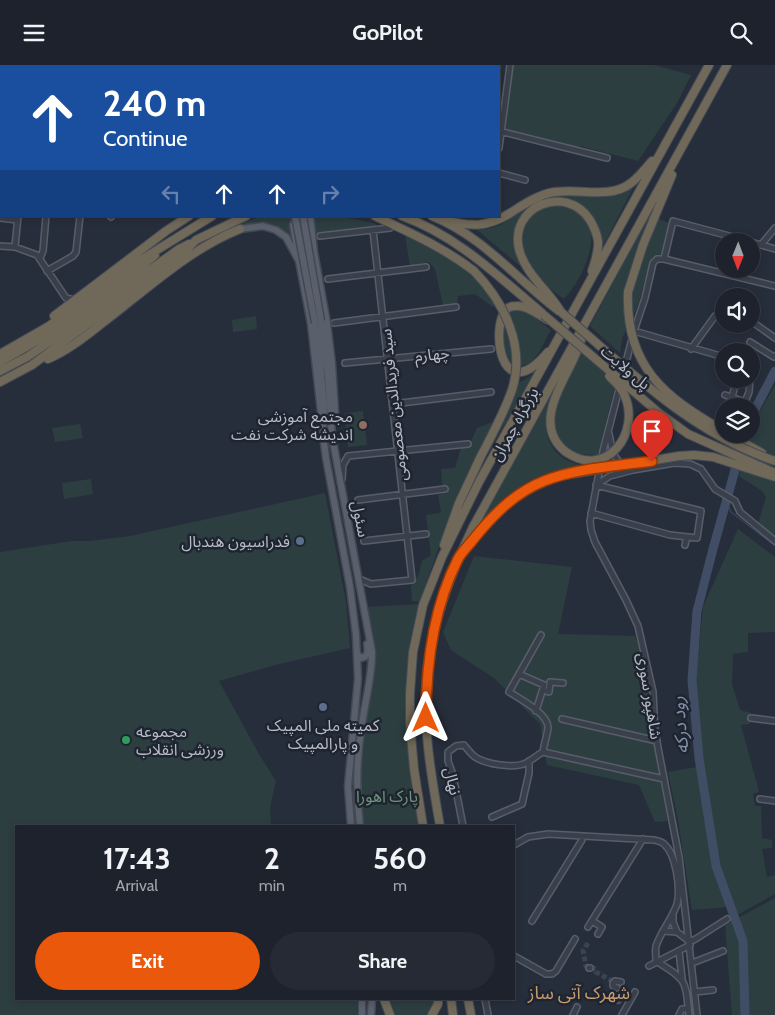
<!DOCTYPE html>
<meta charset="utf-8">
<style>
body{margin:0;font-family:Cabin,"Noto Sans Arabic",sans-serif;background:#252a34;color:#f1f3f6;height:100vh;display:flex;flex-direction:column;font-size:19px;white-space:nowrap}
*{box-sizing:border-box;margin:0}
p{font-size:16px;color:#a0a4a9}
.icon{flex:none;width:28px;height:28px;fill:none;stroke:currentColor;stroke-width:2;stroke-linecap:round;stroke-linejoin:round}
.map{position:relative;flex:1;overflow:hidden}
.side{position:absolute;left:15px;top:760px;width:500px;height:175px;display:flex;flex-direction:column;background:#1d222c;border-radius:0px;box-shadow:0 2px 8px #0003,0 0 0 1px #3b3f48}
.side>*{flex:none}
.top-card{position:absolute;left:0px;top:0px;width:500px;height:152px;box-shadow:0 2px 8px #0003,0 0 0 1px #3b3f48;background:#1a4fa0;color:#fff;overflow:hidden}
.needle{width:32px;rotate:181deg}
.fabs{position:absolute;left:715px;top:168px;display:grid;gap:10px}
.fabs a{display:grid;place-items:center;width:45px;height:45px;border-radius:50%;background:#1d222c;box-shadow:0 2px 8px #0003,0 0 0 1px #3b3f48;font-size:25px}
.pin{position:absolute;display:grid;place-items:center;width:42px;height:42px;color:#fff;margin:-51px -21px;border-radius:50% 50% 50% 0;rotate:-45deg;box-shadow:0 0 5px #0007}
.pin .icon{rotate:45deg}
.me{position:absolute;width:55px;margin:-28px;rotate:0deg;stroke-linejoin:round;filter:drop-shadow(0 0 4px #0008)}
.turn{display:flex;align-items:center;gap:18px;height:105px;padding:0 20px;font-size:22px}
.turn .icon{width:65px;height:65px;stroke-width:2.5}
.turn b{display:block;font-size:35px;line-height:42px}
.lanes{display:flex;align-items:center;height:48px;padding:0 20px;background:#0003;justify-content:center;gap:25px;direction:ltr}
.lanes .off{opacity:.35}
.eta{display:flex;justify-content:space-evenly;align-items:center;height:85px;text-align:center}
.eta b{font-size:30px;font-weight:700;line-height:35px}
.cta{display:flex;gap:10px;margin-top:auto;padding:10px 20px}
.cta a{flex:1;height:58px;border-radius:30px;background:#ea580c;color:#fff;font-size:20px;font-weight:700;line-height:58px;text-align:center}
.cta a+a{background:#252a34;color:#f1f3f6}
header{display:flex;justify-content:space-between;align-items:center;height:65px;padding:0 20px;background:#1d222c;font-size:22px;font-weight:700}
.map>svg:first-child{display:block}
.green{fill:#2d3e40}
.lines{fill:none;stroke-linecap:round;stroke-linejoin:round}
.stream{stroke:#404d64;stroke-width:1}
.river{stroke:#404d64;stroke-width:9}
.minor-tunnel{stroke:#3c4350;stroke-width:5;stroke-dasharray:5 2.5;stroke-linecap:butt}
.minor-casing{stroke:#585e69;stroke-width:8}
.major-casing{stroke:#434954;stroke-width:9}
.highway-casing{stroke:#454b56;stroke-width:10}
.minor{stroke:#3a404b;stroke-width:5}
.major{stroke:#595f6b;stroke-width:6}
.highway{stroke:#706858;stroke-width:8}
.major-bridge-casing{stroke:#434954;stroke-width:9;stroke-linecap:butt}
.highway-bridge-casing{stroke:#454b56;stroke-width:10;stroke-linecap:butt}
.major-bridge{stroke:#595f6b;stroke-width:6}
.highway-bridge{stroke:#706858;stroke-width:8}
.route-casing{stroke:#983908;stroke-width:12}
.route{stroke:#ea580c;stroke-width:9}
.education-dot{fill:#8d6e63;stroke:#1f2530;stroke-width:2}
.service-dot{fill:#5c6f8a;stroke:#1f2530;stroke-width:2}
.leisure-dot{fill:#2e9e5b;stroke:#1f2530;stroke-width:2}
.labels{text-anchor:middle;stroke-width:5;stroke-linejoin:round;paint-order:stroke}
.street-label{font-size:16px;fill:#b6bbc6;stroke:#1f2530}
.poi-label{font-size:16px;fill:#b6bbc6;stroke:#1f2530;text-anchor:end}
.park-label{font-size:16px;fill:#70947b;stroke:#1f2530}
.water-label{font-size:18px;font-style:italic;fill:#8290aa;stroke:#1f2530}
.neighbourhood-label{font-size:18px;fill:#c79c70;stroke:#1f2530}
</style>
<header><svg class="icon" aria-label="menu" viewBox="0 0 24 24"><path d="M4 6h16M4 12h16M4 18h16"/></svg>GoPilot<svg class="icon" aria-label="search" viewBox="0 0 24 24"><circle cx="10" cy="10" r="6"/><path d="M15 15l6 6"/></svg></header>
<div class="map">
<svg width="775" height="950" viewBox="0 0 775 950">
<rect width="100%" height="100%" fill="#272e3b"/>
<path class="green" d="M513 0H654L691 10 677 38 638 96 580 81 573 83 504 65Z
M635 119 603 181C597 157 585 132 556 133 549 134 540 136 534 140 528 145 523 155 518 162L525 205 476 164 491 163 502 159 532 138 544 132 600 130Z
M562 139C613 149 587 209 564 234L549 223 532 206 522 187 520 173 529 150 538 144 549 140Z
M654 141 656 144 628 212 624 228V249L626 265 622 273 620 288 590 261Z
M262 151H298L292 156 291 174C266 142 226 167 199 182L234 161Z
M314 151C336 151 355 153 376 159V162L318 169 315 166Z
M657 153 671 159 664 187C660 191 655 192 652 197 642 212 643 237 631 254 629 218 644 186 657 153Z
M405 170 457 198 478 215 495 238 493 242 475 229 458 231 457 239 443 240 435 204 429 197 410 201Z
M512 244 525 245 551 265C540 284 530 315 506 293 501 272 499 261 512 244Z
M256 251 257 264 233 267 232 255Z
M580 285 616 316 598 390 576 389 570 385 561 376 554 363 553 342Z
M533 309 530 314 462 435 514 332 518 317 523 316Z
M775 320V471L758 459 766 432 762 426 739 411 748 369H751V362Z
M554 325C539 360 543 393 585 401 566 405 545 408 528 417 508 428 492 445 478 461Z
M363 346 367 380 348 382 345 348Z
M496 356 467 411 448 455 420 537 412 536 411 521 419 509 422 496 431 490 426 450 439 448 441 446 438 430 447 428V423L442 422 441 404 455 403 461 383 469 381 477 363Z
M80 359 83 373 55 377 52 363Z
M643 365 664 369 660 389 639 384Z
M91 414 93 429 64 434 62 418Z
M325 428 346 537 350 583 275 600 219 616 260 691 276 716 270 742 271 761H16V934H357V950H0V487L72 476H90L130 471Z
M738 464 775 492V567L748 568V587L733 589 732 619 740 645 751 648 750 659 741 660 759 727 753 729 755 741H761L762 773 772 775V783L762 784 767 812 775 810V829L732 853 727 842 692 845 678 755 668 707 703 701 695 623 703 542Z
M474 491 572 502 558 569 635 571C650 604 651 652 656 688 659 710 664 733 668 756L655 757 639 720 547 700 540 659 494 613 451 585 443 567Z
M419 539C399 619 407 681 420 761H363C360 735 359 708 362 681 365 654 374 626 375 598 376 579 372 560 366 542Z
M775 833V950H732L725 860Z
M386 934H436L429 950H394Z"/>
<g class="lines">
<path class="stream" d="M727 438 731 447 775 481"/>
<path class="river" d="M751 352 775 306
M745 950 743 876 716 801 699 693 692 615 697 546 713 484 745 369"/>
<path class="minor-tunnel" d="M588 878 583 886 586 901 596 904V907L612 916H615"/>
<defs>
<path id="minor" d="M35 0 45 1
M406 0 411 1
M89 1V0
M146 1V0
M432 1V0
M0 26H1
M0 37 1 38
M499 66 607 93
M499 83 510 0
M499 108 525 115
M0 122H1
M110 151 111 152
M0 153 17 155
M320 171 390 163
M751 177 775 184
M761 180 775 163
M0 181 15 182 37 190 66 233 74 235
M15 182 18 151
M40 193 43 186 46 151
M664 194 673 156 748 176
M47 206 73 191 76 187 80 151
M328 214 426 202
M751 256 775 273
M334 258 456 242
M634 266 724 292
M750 277 774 292 775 291
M691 284 715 251
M345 298 491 284
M725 330 745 337 749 327 750 314
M732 332 735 321
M393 339 491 327
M609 369 613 389 623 402
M342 414 343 400 348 391 468 379
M596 420 610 411 633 405 674 398 690 399 701 404 715 424 735 436 740 447 775 476
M358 435 445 424
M591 448 670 470 697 473 701 446 596 420
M364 476 426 469
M685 480 687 472
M359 514 371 519 412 515 373 165
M541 570 509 627C520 634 549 649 548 663 547 671 544 679 543 687
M519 609 544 620 536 646
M543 625 549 627 550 617 563 618
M751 653 775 656
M562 654 657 676
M543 687 664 714
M760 734 775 736
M492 752 522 739 529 708V696
M463 761 453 710 448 696V687L456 681 464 680C468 685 471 689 475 692 486 699 514 704 526 698 532 695 537 690 543 687
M514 780 528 772 548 769 654 775C657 776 661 776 664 779 676 789 681 824 677 839 672 854 661 866 656 881 655 886 656 891 656 896
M673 849V857L677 867
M532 856 582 775V771
M592 856 602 862 598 869
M588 862 643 774
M663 866 677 867 689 876 694 875 727 854
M679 886 682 913
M514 891 546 909H552L556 906 575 874
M656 896C687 916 685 913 689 950
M692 898 723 886
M649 901 690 880
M589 903H590
M615 916 621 917
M613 918V921L617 923
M695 927 713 925
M612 931 618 935
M485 934 488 950
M573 950 577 942
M622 950 635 927
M679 950 682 944H688
M697 950 679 792 655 667 653 627 638 561 626 535 595 477 591 465 590 456 603 386 634 266 645 233 653 198 657 194H664L775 221"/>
<path id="major" d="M260 0 261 1
M265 0 266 1
M272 0V1
M278 0 279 1
M340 0V1
M333 1 334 0
M310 151 314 187 327 258 332 299 335 347 334 355
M297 154 293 160 298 187
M240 164 263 161 276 165 286 172 299 196 311 259 321 347
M321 256 328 311 332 371 372 587C372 612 365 636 362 660 356 694 356 727 360 761
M315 258 319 283 324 343 323 370 326 393 350 522 356 570 358 614 348 721 351 761
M357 589 361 593C369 592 368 585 367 579
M362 950V934
M371 950 372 934"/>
<path id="highway" d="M375 151C410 168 443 182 474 206
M402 151C456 170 499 212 542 248
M432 151C483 171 517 215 559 246
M440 154C471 162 487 164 515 145 526 138 537 131 549 128 575 121 608 136 631 118 639 112 646 103 652 96
M628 227 643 180 672 110
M561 247C549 226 525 209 519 184 509 141 566 118 590 155 594 162 597 168 598 176 599 186 595 197 592 206
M54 251 166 166 189 151
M548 255C539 250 527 240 516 241 513 241 508 242 506 245 493 258 497 324 531 303 537 299 543 293 548 287
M0 289 49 261 136 198 212 151
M48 294C69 285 87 270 105 256 147 224 191 183 240 164
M0 297 59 263 127 214 155 190
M0 306 27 292 51 276 179 184 189 179
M0 317 32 300 181 190 196 175 246 151
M728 369 762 388
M566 387C527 356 572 309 581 275
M444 480 459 438 481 391
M466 483C496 447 518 423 565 410
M423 761 414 704 410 659V628L413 587 423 540 442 492 479 417 709 0
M440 761C431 710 422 658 427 606 433 555 451 508 473 462L727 0
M384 934 390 950
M451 934 453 950
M468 934 471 950
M432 950 438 939V934"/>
</defs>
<use href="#minor" class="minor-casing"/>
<use href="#major" class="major-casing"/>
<use href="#highway" class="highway-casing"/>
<use href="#minor" class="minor"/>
<use href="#major" class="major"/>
<use href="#highway" class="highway"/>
<defs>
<path id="major-bridge" d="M295 151 315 258
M303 151 321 256"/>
<path id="highway-bridge" d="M474 206C504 237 526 281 512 325 504 348 492 370 481 391
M628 227C625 301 664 332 724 366
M561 247C627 304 691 368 775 396
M544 250 659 348 688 369 775 408
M566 387C606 415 642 368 624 329 621 322 614 316 609 311
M565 410 679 391 694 390 713 392 775 412"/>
</defs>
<use href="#major-bridge" class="major-bridge-casing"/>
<use href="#highway-bridge" class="highway-bridge-casing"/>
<use href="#major-bridge" class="major-bridge"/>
<use href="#highway-bridge" class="highway-bridge"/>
</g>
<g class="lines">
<defs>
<path id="route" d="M426 653C426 600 433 543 458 494 461 488 467 482 472 476 492 451 514 428 544 416 577 403 618 401 652 396"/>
</defs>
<use href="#route" class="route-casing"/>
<use href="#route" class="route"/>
</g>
<circle class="education-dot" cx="363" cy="360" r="5"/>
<g class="service-dot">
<circle cx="300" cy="476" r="5"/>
<circle cx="323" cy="642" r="5"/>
</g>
<circle class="leisure-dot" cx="126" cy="675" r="5"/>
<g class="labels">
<g class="street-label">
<text transform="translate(432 289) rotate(-6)" y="6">چهارم</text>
<text transform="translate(626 302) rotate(40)" y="6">پل ولایت</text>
<text transform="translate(393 340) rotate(-96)" y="6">سید فریدالدین معصومی</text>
<text transform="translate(514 359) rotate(-61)" y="6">بزرگراه چمران</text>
<text transform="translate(361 454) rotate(79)" y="6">سئول</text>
<text transform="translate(650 631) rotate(81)" y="6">شاهپور سوری</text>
<text transform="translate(453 716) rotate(76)" y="6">نهال</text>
</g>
<g class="poi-label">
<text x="353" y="357">مجتمع آموزشی<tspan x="353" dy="18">اندیشه شرکت نفت</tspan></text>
<text x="290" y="482">فدراسیون هندبال</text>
<text x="323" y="666" text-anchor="middle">کمیته ملی المپیک<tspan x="323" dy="18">و پارالمپیک</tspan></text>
<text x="136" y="672" text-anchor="start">مجموعه<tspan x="136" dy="18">ورزشی انقلاب</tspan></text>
</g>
<g class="park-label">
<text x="387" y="737">پارک اهورا</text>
</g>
<g class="water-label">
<text transform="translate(680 660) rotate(-95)" y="6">رود درکه</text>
</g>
<g class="neighbourhood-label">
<text x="579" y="934">شهرک آتی ساز</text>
</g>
</g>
</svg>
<div class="fabs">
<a><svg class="needle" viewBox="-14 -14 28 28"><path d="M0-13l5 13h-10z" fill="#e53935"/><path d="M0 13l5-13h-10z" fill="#a0a4a9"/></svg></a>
<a><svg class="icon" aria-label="sound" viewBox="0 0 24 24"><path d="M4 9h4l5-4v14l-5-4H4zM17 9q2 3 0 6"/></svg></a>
<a><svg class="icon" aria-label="search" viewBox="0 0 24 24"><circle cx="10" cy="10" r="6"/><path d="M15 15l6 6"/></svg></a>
<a><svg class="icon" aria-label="layers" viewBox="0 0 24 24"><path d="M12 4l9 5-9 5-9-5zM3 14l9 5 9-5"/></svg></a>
</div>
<div class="pin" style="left:652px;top:396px;background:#d93025"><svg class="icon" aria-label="arrive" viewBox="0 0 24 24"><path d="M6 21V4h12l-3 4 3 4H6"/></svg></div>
<svg class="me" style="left:426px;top:653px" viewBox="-20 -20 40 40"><path d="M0-17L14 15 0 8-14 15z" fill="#ea580c" stroke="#fff" stroke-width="4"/></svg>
<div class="top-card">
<div class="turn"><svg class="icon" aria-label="ahead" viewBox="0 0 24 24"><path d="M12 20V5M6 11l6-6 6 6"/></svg><div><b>240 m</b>Continue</div></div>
<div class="lanes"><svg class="icon off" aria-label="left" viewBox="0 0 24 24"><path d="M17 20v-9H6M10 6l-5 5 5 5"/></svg><svg class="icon" aria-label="ahead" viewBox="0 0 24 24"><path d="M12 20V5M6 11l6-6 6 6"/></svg><svg class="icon" aria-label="ahead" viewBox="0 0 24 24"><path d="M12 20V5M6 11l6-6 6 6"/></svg><svg class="icon off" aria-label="right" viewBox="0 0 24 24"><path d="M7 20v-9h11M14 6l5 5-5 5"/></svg></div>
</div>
<section class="side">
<div class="eta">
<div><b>17:43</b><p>Arrival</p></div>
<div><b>2</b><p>min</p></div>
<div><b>560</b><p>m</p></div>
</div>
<div class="cta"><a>Exit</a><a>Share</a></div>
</section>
</div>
